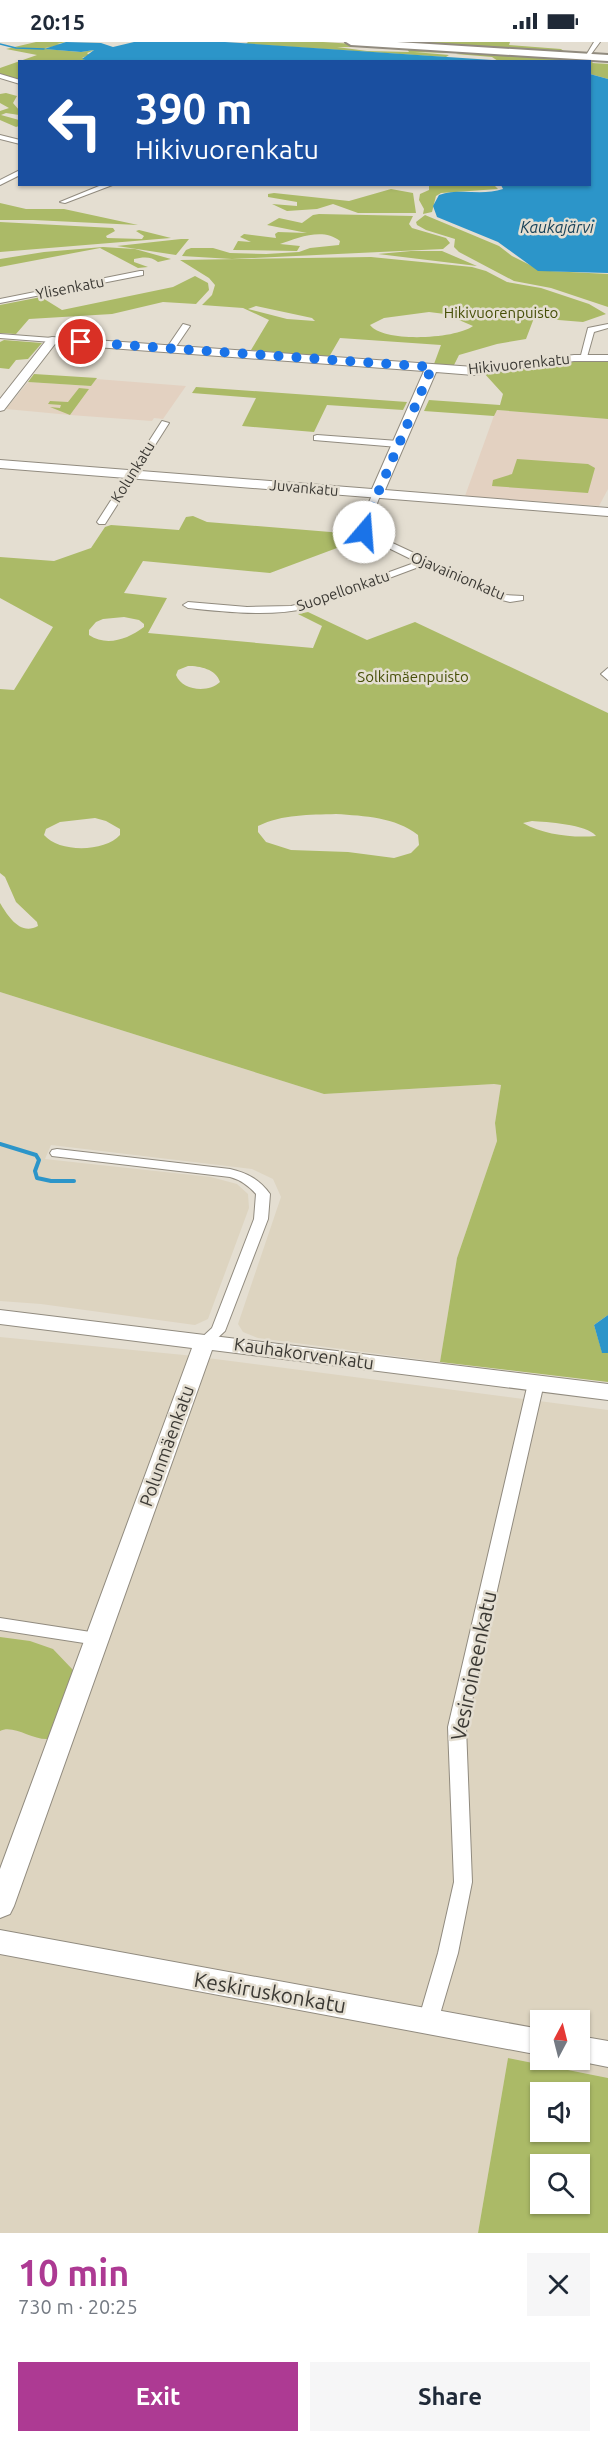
<!DOCTYPE html>
<meta charset="utf-8">
<style>
body{margin:0;font-family:Ubuntu,sans-serif;background:#f6f6f7;color:#1f2937;height:100vh;display:flex;flex-direction:column;font-size:22px;white-space:nowrap}
*{box-sizing:border-box;margin:0}
p{font-size:20px;color:#747a83}
.icon{flex:none;width:33px;height:33px;fill:none;stroke:currentColor;stroke-width:2;stroke-linecap:round;stroke-linejoin:round}
.map{position:relative;height:2191px;overflow:hidden}
.panel{display:flex;flex-direction:column;background:#fff;flex:1}
.panel>*{flex:none}
.hud{position:absolute;left:18px;top:18px;width:573px;height:126px;border-radius:0px;box-shadow:0 2px 4px #0004;background:#1a4fa0;color:#fff;overflow:hidden}
.needle{width:39px;rotate:7deg}
.tools{position:absolute;left:530px;top:1968px;display:grid;gap:12px}
.tools a{display:grid;place-items:center;width:60px;height:60px;border-radius:0px;background:#fff;box-shadow:0 2px 4px #0004;font-size:30px}
.pin{position:absolute;display:grid;place-items:center;width:51px;height:51px;color:#fff;margin:-26px;border:3px solid #fff;border-radius:50%;box-shadow:0 2px 6px #0007}
.me{position:absolute;width:66px;margin:-33px;rotate:18deg;stroke-linejoin:round;filter:drop-shadow(0 0 4px #0008)}
.turn{display:flex;align-items:center;gap:21px;height:126px;padding:0 18px;font-size:27px}
.turn .icon{width:78px;height:78px;stroke-width:2.5}
.turn b{display:block;font-size:42px;line-height:51px}
.round{display:grid;place-items:center;flex:none;width:63px;height:63px;border-radius:0px;background:#f6f6f7}
.summary{display:flex;align-items:center;justify-content:space-between;height:102px;padding:0 18px}
h1{font-size:36px;font-weight:700;line-height:45px;color:#ad3a93}
.primary-button{display:flex;gap:12px;margin-top:auto;padding:12px 18px}
.primary-button a{flex:1;height:69px;border-radius:0px;background:#ad3a93;color:#fff;font-size:24px;font-weight:700;line-height:69px;text-align:center}
.primary-button a+a{background:#f6f6f7;color:#1f2937}
.status{display:flex;justify-content:space-between;align-items:center;height:42px;padding:0 30px;background:#fff;direction:ltr}
.status svg{height:16px;fill:currentColor}
.map>svg:first-child{display:block}
.commercial{fill:#e2d2c0}
.built{fill:#ddd4c0;fill-rule:evenodd}
.education{fill:#e3d1c1}
.green{fill:#abba67;fill-rule:evenodd}
.water{fill:#2c95c9}
.lines{fill:none;stroke-linecap:round;stroke-linejoin:round}
.stream-far1{stroke:#2c95c9;stroke-width:1.5}
.stream{stroke:#2c95c9;stroke-width:4}
.street-casing{stroke:#918b7f;stroke-width:2}
.secondary-casing{stroke:#918b7f;stroke-width:2}
.primary-casing{stroke:#918b7f;stroke-width:4}
.street{fill:#fff;fill-rule:evenodd}
.secondary{fill:#fff;fill-rule:evenodd}
.primary{fill:#fff;fill-rule:evenodd}
.route{stroke:#1a73e8;stroke-width:10;stroke-dasharray:0 18}
.labels{text-anchor:middle;stroke-width:5;stroke-linejoin:round;paint-order:stroke}
.far-street-label{font-size:15px;fill:#3b3934;stroke:#e4ded1}
.far-park-label{font-size:15px;fill:#464f07;stroke:#e4ded1}
.far-water-label{font-size:16px;font-style:italic;fill:#184259;stroke:#e4ded1}
.street-label{font-size:18px;fill:#3b3934;stroke:#e4ded1}
.near-street-label{font-size:21px;fill:#3b3934;stroke:#e4ded1}
</style>
<div class="status"><b>20:15</b><svg viewBox="0 0 49 12"><path d="M0 12V9h3v3zM5 12V6h3v6zM10 12V3h3v9zM15 12V0h3v12zM26 1h20v11H26zM47 4h2v5h-2z"/></svg></div>
<div class="map">
<svg width="608" height="2191" viewBox="0 0 608 2191">
<rect width="100%" height="100%" fill="#e4ded1"/>
<path class="commercial" d="M28 340 91 344 70 373 6 367Z"/>
<path class="built" d="M0 950 324 1052 494 1042 501 1043 495 1081 497 1099 457 1216 440 1320 258 1296 243 1290 238 1282 281 1155 273 1137 252 1127 51 1103 45 1117 211 1135 237 1142 248 1152 249 1166 208 1277 195 1283 41 1262 0 1259Z
M0 1295 184 1313 608 1368V2036L508 2016 478 2191H0ZM540 1978H579V2018H540Z"/>
<path class="education" d="M96 337 186 344 163 377 154 376 152 379 70 373Z
M496 368 608 377V447L599 464 465 454Z"/>
<path class="green" d="M36 0H66L57 2 64 3 45 6 46 7 80 10 95 8 87 11 89 13 82 16 92 19 20 20 19 38 0 32V26L37 13 6 7Z
M248 0H323L400 5H337L367 9 409 10 407 7 413 5 440 9 432 6H442L507 10 498 14H507L511 11 600 16 608 19 595 18 592 21 608 22V37L590 32V20H507L498 19 492 15 456 12 460 11 456 8 451 11 414 10 449 13 446 15 246 2Z
M423 0H510L509 3 561 7 565 10 546 11 426 4 422 3 425 2Z
M6 51 17 54 13 61 19 68V73L6 71 1 73 19 78V84L16 85 0 78V69L9 66 0 61V52Z
M429 143H494L498 147 441 151 436 154 432 170 423 172 424 167 419 158 420 152 429 148Z
M391 147 413 151 416 171H358L333 162 317 167 287 169 272 162 297 164V160L268 155V152L274 151 349 159Z
M0 161 26 167H64L138 183 33 178H0Z
M319 172 413 174 409 182 412 186 446 196 450 201 443 207 232 217 182 214 186 208 191 206H213L230 211 266 212 299 210 310 206 339 203 340 199C323 185 297 196 280 202L300 204 297 209 233 208 238 199 251 200 240 195 244 192 276 196 275 192 278 190 307 191 267 183 279 176 302 181 313 173Z
M425 173 499 204 512 214 532 224 550 229 608 232V265L551 246 514 239 459 210 454 205 455 197 426 188 417 183 416 180Z
M0 180 113 186 115 189 106 194 107 196 142 197 144 194 136 189 139 188 171 196 0 210Z
M181 197H189L176 213 117 204Z
M103 205 135 207 171 217 158 220C151 214 143 215 134 217V220L148 225 138 226 100 206 0 225V217L44 210Z
M411 209H442L477 224 378 212Z
M371 215 472 225 486 229 507 240 541 246 589 262 606 272 583 280 534 276 526 297 497 302 459 313 454 323 434 322 441 303 340 296 329 315 251 308 269 278 243 266 202 263 212 253 215 243 209 236 180 218ZM256 264 312 276 315 279 287 277 248 267ZM429 270 445 272 473 284C456 297 383 301 370 283L384 276Z
M195 234 208 241 209 248 196 262 163 260 112 272 29 277 16 292 0 291V263L41 255 62 268 173 245Z
M4 298 42 301 28 317 16 318 9 327 0 326V300Z
M577 317 608 318V377L497 368 494 374 424 369 429 358 500 363 503 352 484 331Z
M34 332 97 336 91 344 28 340Z
M196 345 407 360 403 368 327 363 314 390 242 384 256 356 192 351Z
M79 346 89 347 70 373 50 365 60 366 61 363 48 362 50 359 68 360Z
M517 417 588 422 595 426 588 451 492 444 493 438 512 432Z
M193 474 207 480 355 492 343 495 353 500 270 531 143 519 124 551 167 556 148 591 313 606 322 584 298 572 308 570 367 598 415 580 608 671V1273L594 1283 602 1310 608 1311V1340L440 1320 457 1216 497 1099 495 1081 501 1043 494 1042 324 1052 0 950V861C8 874 20 894 38 884L37 880 16 860 5 835 0 831V647L14 648 53 585 0 556V515L54 519 91 506 105 485 111 483 179 488 186 475ZM124 575 139 578 144 582V585C128 597 107 605 89 593V588L96 580 103 577ZM188 624C200 624 216 627 220 640 209 651 182 649 176 633L178 628ZM336 772C365 774 395 775 418 793L419 803 411 811 394 816 348 810 291 808 266 800 258 790V784C283 772 309 773 336 772ZM95 776 106 779 120 787V793C105 810 59 811 44 793L46 787 60 780ZM532 779C546 780 587 782 596 794 573 796 544 793 523 781Z
M0 1595 30 1599 53 1607 73 1628 48 1697C32 1698 13 1682 0 1689Z
M508 2016 608 2036V2191H478ZM579 2050V2090H540V2050ZM579 2122V2162H540V2122Z"/>
<path class="water" d="M66 0 101 1 113 5 134 0H225L507 19 92 20 82 17 94 8 81 10 44 7Z
M590 32 608 37V231L538 229 498 200 437 175 433 164 439 153C460 146 483 154 503 147L501 143 590 142Z
M608 1273V1311H602L594 1283Z"/>
<g class="lines">
<path class="stream-far1" d="M0 2 16 6 44 7"/>
<path class="stream" d="M0 1102 36 1113 39 1118 35 1129 37 1136 51 1139H74"/>
<defs>
<path id="street" d="M594 0H600L589 15H585Z
M0 32 20 38V42L0 36Z
M0 93 20 98V102L0 97Z
M20 128V133L0 143V138Z
M104 142H115L65 161 60 160Z
M140 229H143V233L0 261V257Z
M183 282 190 284 173 309H167L166 307Z
M608 282V286L594 290 587 315 580 317 588 286Z
M0 292 52 296 56 298 52 300 0 296Z
M162 379 169 381 105 482H99L97 480Z
M317 393 398 399 402 402 398 405 314 398V394Z
M377 448 381 451 368 485 371 491 504 553 523 554V558L510 560 498 557 424 523 309 566C269 575 229 570 188 566L183 563 188 560 247 565 291 564 304 561 417 520 362 493 358 485 373 451Z
M608 626V638L601 632Z
M57 1107 230 1127C247 1131 259 1137 270 1152L268 1177 225 1289 210 1303 205 1304 200 1303 198 1299 212 1286 254 1177 256 1152C249 1144 241 1138 230 1135L52 1114 50 1111 52 1108Z
M536 1336 541 1337 544 1341 466 1685 472 1840 458 1911 438 1979 435 1985 428 1988 421 1985 418 1979 438 1911 454 1840 448 1685 528 1341 531 1337Z
M0 1576 97 1591 103 1592 106 1597 103 1602 97 1603 0 1588Z"/>
<path id="secondary" d="M52 295 474 325 574 313H608V319H574L474 333 436 330 385 448 608 466V474L0 426V418L372 447 424 329 55 302 4 368 0 369V357L48 296Z
M0 1268 608 1342V1358L212 1308 14 1864 10 1872 0 1876V1827L192 1306 0 1282Z
M0 1888 540 1987V2013L0 1912Z
M579 1994 608 1999V2025L573 2018H579Z"/>
<path id="primary" d="M346 0H397L608 13V19L351 3Z"/>
</defs>
<use href="#street" class="street-casing"/>
<use href="#secondary" class="secondary-casing"/>
<use href="#primary" class="primary-casing"/>
<use href="#street" class="street"/>
<use href="#secondary" class="secondary"/>
<use href="#primary" class="primary"/>
</g>
<g class="lines">
<path class="route" d="M81 300 432 325 368 474 364 490"/>
</g>
<g class="labels">
<g class="far-street-label">
<text transform="translate(70 246) rotate(-11)" y="5">Ylisenkatu</text>
<text transform="translate(519 322) rotate(-6)" y="5">Hikivuorenkatu</text>
<text transform="translate(133 430) rotate(-58)" y="5">Kolunkatu</text>
<text transform="translate(304 446) rotate(5)" y="5">Juvankatu</text>
<text transform="translate(458 534) rotate(23)" y="5">Ojavainionkatu</text>
<text transform="translate(343 549) rotate(-19)" y="5">Suopellonkatu</text>
</g>
<g class="far-park-label">
<text x="501" y="276">Hikivuorenpuisto</text>
<text x="413" y="640">Solkimäenpuisto</text>
</g>
<g class="far-water-label">
<text x="557" y="191">Kaukajärvi</text>
</g>
<g class="street-label">
<text transform="translate(304 1312) rotate(8)" y="6">Kauhakorvenkatu</text>
<text transform="translate(167 1404) rotate(-70)" y="6">Polunmäenkatu</text>
</g>
<g class="near-street-label">
<text transform="translate(474 1624) rotate(-78)" y="7">Vesiroineenkatu</text>
<text transform="translate(270 1951) rotate(10)" y="7">Keskiruskonkatu</text>
</g>
</g>
</svg>
<div class="tools">
<a><svg class="needle" viewBox="-14 -14 28 28"><path d="M0-13l5 13h-10z" fill="#e53935"/><path d="M0 13l5-13h-10z" fill="#747a83"/></svg></a>
<a><svg class="icon" aria-label="sound" viewBox="0 0 24 24"><path d="M4 9h4l5-4v14l-5-4H4zM17 9q2 3 0 6"/></svg></a>
<a><svg class="icon" aria-label="search" viewBox="0 0 24 24"><circle cx="10" cy="10" r="6"/><path d="M15 15l6 6"/></svg></a>
</div>
<div class="pin" style="left:81px;top:300px;background:#d93025"><svg class="icon" aria-label="arrive" viewBox="0 0 24 24"><path d="M6 21V4h12l-3 4 3 4H6"/></svg></div>
<svg class="me" style="left:364px;top:490px" viewBox="-20 -20 40 40"><circle r="19" fill="#fff"/><path d="M0-13L10 11 0 6-10 11z" fill="#1a73e8"/></svg>
<div class="hud">
<div class="turn"><svg class="icon" aria-label="left" viewBox="0 0 24 24"><path d="M17 20v-9H6M10 6l-5 5 5 5"/></svg><div><b>390 m</b>Hikivuorenkatu</div></div>
</div>
</div>
<section class="panel">
<div class="summary"><div><h1>10 min</h1><p>730 m · 20:25</p></div><a class="round"><svg class="icon" aria-label="close" viewBox="0 0 24 24"><path d="M6 6l12 12M18 6L6 18"/></svg></a></div>
<div class="primary-button"><a>Exit</a><a>Share</a></div>
</section>
